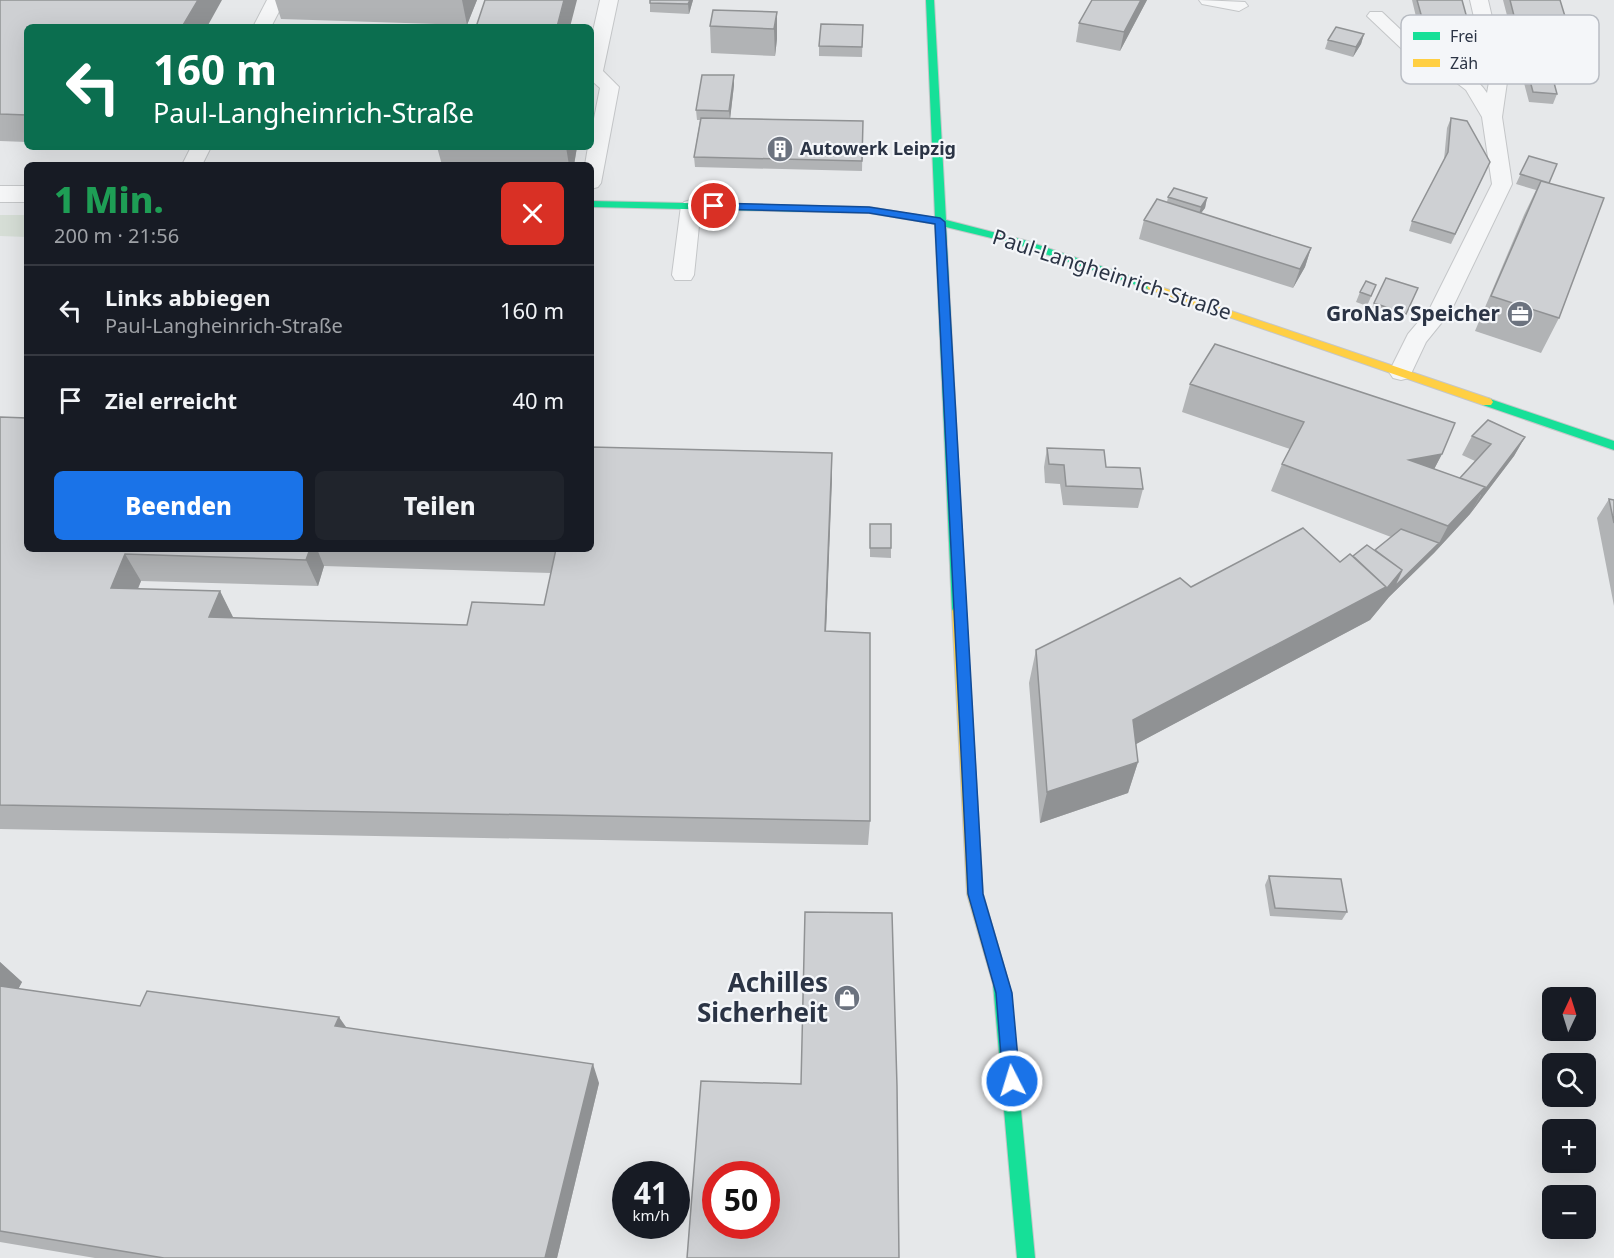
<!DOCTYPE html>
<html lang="de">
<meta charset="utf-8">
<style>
body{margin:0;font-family:"Noto Sans",sans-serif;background:#20242c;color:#f1f3f6;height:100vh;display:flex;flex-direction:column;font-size:22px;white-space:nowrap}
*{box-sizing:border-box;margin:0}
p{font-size:20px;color:#9ea1a6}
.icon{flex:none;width:33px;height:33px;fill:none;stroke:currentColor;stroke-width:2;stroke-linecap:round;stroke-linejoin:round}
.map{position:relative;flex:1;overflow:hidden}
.details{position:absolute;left:24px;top:162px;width:570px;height:390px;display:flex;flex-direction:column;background:#171b24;border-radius:9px;box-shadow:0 6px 24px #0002}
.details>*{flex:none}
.guide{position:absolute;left:24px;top:24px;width:570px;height:126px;border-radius:9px;box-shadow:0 6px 24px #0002;background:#0b6e4f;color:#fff;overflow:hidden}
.needle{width:39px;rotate:4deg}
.tools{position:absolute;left:1542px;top:987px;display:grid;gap:12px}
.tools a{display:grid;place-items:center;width:54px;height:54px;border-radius:9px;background:#171b24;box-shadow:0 6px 24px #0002;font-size:30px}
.speed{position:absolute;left:612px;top:1161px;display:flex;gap:12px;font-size:30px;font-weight:700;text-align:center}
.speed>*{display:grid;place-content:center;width:78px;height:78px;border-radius:50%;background:#171b24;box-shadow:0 6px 24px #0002;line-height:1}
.speed small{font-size:15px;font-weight:400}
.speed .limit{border:9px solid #d22;background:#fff;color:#111}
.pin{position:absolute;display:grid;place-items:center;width:51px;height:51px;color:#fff;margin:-26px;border:3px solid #fff;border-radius:50%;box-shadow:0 2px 6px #0007}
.me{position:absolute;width:66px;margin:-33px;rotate:355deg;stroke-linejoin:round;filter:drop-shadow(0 0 4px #0008)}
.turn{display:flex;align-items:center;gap:21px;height:126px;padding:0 30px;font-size:27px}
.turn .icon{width:78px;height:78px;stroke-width:2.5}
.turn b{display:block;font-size:42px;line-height:51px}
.round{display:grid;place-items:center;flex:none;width:63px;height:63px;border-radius:9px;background:#20242c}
.summary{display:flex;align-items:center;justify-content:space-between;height:102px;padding:0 30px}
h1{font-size:36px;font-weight:800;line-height:45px;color:#1e9e55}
.cta{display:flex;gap:12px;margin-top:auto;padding:12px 30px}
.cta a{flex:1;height:69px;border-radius:9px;background:#1a73e8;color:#fff;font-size:24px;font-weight:800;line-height:69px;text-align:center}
.cta a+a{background:#20242c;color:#f1f3f6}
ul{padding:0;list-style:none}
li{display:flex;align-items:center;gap:18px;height:90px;padding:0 30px;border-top:2px solid #363941}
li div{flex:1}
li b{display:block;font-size:22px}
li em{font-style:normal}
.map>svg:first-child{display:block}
.green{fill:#d6ded6}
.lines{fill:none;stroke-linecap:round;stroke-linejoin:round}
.lane-casing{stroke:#c4c6c8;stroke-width:2}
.street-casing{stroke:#c4c6c8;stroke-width:2}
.fast-casing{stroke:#c4c6c8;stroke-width:2}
.slow-casing{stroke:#c4c6c8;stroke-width:2}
.lane{fill:#f5f6f7;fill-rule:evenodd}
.street{fill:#f5f6f7;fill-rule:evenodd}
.fast{fill:#16e098;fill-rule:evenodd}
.slow{fill:#ffcf43;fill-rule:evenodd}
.wall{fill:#b1b3b5;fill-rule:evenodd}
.shaded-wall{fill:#909294}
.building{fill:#ced0d3;stroke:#909294;stroke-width:1.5;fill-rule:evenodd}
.route{fill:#1a73e8;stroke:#114b97;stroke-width:1.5}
.labels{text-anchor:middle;stroke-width:4.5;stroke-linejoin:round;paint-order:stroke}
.far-poi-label{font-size:18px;font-weight:bold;fill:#2b3445;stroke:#f4f6f9;text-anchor:start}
.street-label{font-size:21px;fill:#2b3445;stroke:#f4f6f9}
.poi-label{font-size:21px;font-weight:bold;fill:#2b3445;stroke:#f4f6f9;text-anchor:end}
.near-poi-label{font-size:26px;font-weight:bold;fill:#2b3445;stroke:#f4f6f9;text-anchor:end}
.key{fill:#f4f6f9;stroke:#b8bcc3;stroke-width:1.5}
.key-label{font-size:16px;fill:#2b3445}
</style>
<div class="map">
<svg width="1614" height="1258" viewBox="0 0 1614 1258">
<rect width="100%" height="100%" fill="#e6e8ea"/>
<path class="green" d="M0 215H27V237L0 236Z"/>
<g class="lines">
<defs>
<path id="lane" d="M267 0H285L271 27H253Z
M600 0H618L603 71 619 87 601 183 598 187 591 189V165H585L588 147H591V134L600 88 591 80V40Z
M1199 0 1245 2 1248 6 1239 11 1202 4Z
M1470 0H1488L1507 82 1502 117 1512 184 1451 311 1426 342 1409 378 1401 380 1393 378 1389 372 1408 334 1430 308 1492 184 1482 117 1466 90 1444 73 1405 52 1367 16 1370 12H1382C1394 23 1405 35 1418 44 1442 61 1470 67 1487 93L1489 82Z
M191 147H211L202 165H182Z
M691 200 698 202 701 206 694 275 691 280H675L672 275 681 206 684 202Z"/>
<path id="street" d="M0 186H27V202H0Z"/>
<path id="fast" d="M926 0H934L946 220 1024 240 1156 285 1157 287 1152 290 1148 289 1016 244 946 227 966 611 964 615H954L952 611 935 224 869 213 591 207V201L869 207 935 218Z
M1487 398 1614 441V450L1483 405 1481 402 1483 399Z
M1001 976 1007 979 1009 984 1035 1258H1017L993 984 995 979Z"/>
<path id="slow" d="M1152 284 1491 399 1493 402 1491 405H1483L1148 289 1147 287Z
M959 606 964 607 966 611 983 894 1009 984 1007 989 1001 992 995 989 993 984 967 894 952 611 954 607Z"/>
</defs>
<use href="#lane" class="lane-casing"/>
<use href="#street" class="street-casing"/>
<use href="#fast" class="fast-casing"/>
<use href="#slow" class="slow-casing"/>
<use href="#lane" class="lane"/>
<use href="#street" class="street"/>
<use href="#fast" class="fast"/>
<use href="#slow" class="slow"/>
</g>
<path class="wall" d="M0 0 27 27V142L0 141Z
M275 0H477L467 25 281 19Z
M650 0H693L689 14 650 12Z
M1092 0H1147L1120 51 1076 42 1079 23Z
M1412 0H1462L1473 40 1469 49 1423 46Z
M1503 0H1560L1582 72 1578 82 1553 79 1557 94 1553 104 1529 102 1524 83 1526 77H1523Z
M777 12V39L775 56 711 53 710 26Z
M863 25 862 57 819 56V46Z
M1364 34 1361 44 1353 57 1325 49 1328 40Z
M734 85 730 118 863 121 862 171 695 167 694 157 700 120H697L696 110Z
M1451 118 1490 162 1451 244 1409 231 1412 221 1444 160 1447 128Z
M437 147H577L574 165H442Z
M1529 156 1549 183 1559 318 1541 353 1475 331 1524 215 1536 190 1516 184Z
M1168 197 1207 198 1205 208 1201 213 1311 248 1305 267 1293 288 1139 239 1144 220 1167 202Z
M1376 285 1367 306 1356 302 1360 292Z
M1418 288 1401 323 1370 313 1374 303Z
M1190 384 1442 454 1434 469 1460 478 1475 461 1462 455 1472 436 1525 437 1514 456 1470 514 1434 553 1389 597 1370 620 1136 744 1138 762 1128 793 1040 823 1029 683 1036 650 1191 587 1340 562 1353 556 1375 550 1391 537 1271 491 1282 464 1290 449 1182 412Z
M0 417 27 549H591L832 453 826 631 870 821 868 845 0 829ZM324 566 551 573 544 605 467 625 233 618 220 591 138 589 141 581 318 586Z
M1047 448 1106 467 1143 489 1138 508 1063 505 1060 484 1045 483 1044 467Z
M1609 499 1614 500V606L1597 518Z
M870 524 891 548V558L870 557Z
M1269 876 1347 912 1342 920 1270 916 1265 885Z
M0 962 22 982 18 989 140 1006 347 1028 599 1083 557 1258H95L0 1242Z"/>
<path class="shaded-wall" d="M198 0H222L207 27H182Z
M462 0H477L467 25Z
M564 0H577L570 27H557Z
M690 0H693L689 14 688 4Z
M1141 0H1147L1120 51 1124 32Z
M777 12V39L775 56 774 29Z
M1364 34 1361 44 1353 57 1356 47Z
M734 75V85L730 120 729 111Z
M566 147H577L574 165H569Z
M1207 198 1205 208 1198 217 1201 207Z
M1311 248 1305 267 1293 288 1300 269Z
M1525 437 1514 456 1470 514 1481 495Z
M832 453V480L825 657V631Z
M1442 454 1428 481 1409 460Z
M1485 487 1470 514 1434 553 1389 597 1370 620 1123 751 1133 720 1402 570 1439 543 1448 526Z
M310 549H317L324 566 318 586 306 560Z
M125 554 141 581 127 614 111 588Z
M220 591 233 617 223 643 209 617Z
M1138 762 1128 793 1040 823 1047 792Z
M0 962 22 982 10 1005 0 996Z
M339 1017 353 1037 335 1026Z
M593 1064 599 1083 557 1258H545Z"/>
<path class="building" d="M0 0H198L182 27H27V115L0 114Z
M485 0H564L557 27H476Z
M650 0H690L688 4 650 3Z
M1092 0H1141L1124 32 1079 23Z
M1417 0H1462L1473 40 1427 36Z
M1510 0H1560L1582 72 1527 67Z
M713 10 777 12 774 29 710 26Z
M821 24 863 25 862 47 819 46Z
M1336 27 1364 34 1356 47 1328 40Z
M1528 73 1552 75 1557 94 1533 92Z
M702 75H734L729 111 696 110Z
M701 118 863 121 862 161 694 157Z
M1451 118 1467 121 1490 162 1455 234 1412 221 1448 152Z
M1529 156 1557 164 1549 183 1520 174Z
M1541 181 1604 198 1559 318 1491 296Z
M1174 188 1207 198 1201 207 1168 197Z
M1157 199 1311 248 1300 269 1144 220Z
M1386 278 1418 288 1406 314 1374 303Z
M1366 281 1376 285 1371 296 1360 292Z
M1215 344 1455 423 1442 454 1409 460 1485 487 1448 526 1282 464 1304 422 1190 384Z
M0 417 27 418V549H310L306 560 125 554 111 588 220 591 209 617 467 625 472 602 544 605 556 549H591V447L832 453 825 631 870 633V821L0 805Z
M1488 420 1525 437 1481 495 1485 487 1460 478 1491 444 1472 436Z
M1047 448 1104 450 1106 467 1140 468 1143 489 1066 486 1064 465 1049 464Z
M1609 499 1614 500V523Z
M870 524H891V548H870Z
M1303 528 1340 562 1350 554 1386 587 1133 720 1138 762 1047 792 1036 650 1180 578 1191 587Z
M1401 529 1439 543 1394 587 1402 570 1375 550Z
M1367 545 1402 570 1383 593 1386 587 1353 556Z
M1269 876 1341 879 1347 912 1275 908Z
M805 912 892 913 897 1086 899 1258H687L701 1081 801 1084ZM716 1174H766V1226H716Z
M0 986 140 1006 147 991 339 1017 335 1026 593 1064 545 1258H164L0 1231Z"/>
<path class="route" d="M714 203 869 207 940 218 945 222 983 894 1012 993 1020 1081 1018 1087 1012 1090 1006 1087 1003 1081 996 993 968 894 935 224 869 213 710 209V204Z"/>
<defs>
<symbol id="building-disc" viewBox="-11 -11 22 22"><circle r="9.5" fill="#6c737f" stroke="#f4f6f9"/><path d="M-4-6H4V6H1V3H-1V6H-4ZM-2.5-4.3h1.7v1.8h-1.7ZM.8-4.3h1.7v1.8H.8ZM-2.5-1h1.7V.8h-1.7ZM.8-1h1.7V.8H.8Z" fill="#fff"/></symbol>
<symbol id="office-disc" viewBox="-11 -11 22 22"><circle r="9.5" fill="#6c737f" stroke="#f4f6f9"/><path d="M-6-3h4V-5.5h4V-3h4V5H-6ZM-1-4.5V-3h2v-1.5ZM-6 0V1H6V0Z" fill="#fff"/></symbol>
<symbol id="shop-disc" viewBox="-11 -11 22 22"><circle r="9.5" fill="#6c737f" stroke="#f4f6f9"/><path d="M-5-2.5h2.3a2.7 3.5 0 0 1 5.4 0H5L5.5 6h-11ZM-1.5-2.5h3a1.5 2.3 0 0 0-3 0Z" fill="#fff"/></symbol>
</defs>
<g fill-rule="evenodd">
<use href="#building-disc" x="765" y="134" width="30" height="30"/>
<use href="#office-disc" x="1505" y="299" width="30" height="30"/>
<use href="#shop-disc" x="832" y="983" width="30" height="30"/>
</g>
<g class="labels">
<g class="far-poi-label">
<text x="800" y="155">Autowerk Leipzig</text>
</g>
<g class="street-label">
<text transform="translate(1112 275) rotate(18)" y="7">Paul-Langheinrich-Straße</text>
</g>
<g class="poi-label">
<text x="1500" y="321">GroNaS Speicher</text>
</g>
<g class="near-poi-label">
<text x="828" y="992">Achilles<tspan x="828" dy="30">Sicherheit</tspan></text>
</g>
</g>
<rect x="1401" y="15" width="198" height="69" rx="9" class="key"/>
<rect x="1413" y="32" width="27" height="8" fill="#16e098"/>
<rect x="1413" y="59" width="27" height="8" fill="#ffcf43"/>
<g class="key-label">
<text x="1450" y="42">Frei</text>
<text x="1450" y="69">Zäh</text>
</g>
</svg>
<div class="tools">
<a><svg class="needle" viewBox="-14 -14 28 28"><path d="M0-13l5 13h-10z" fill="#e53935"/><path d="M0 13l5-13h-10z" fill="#9ea1a6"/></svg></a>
<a><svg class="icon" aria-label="search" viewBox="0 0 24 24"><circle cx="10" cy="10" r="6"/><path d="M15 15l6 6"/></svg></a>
<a>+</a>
<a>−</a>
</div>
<div class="speed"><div>41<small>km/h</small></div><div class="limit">50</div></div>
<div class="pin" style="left:714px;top:206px;background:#d93025"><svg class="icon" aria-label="arrive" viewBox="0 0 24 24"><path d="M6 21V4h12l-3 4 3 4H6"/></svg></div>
<svg class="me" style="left:1012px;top:1081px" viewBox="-20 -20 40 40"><circle r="17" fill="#1a73e8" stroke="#fff" stroke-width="3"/><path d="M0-11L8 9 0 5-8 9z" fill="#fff"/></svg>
<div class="guide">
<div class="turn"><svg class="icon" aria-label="left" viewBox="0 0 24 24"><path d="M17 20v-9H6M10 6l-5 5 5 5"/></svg><div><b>160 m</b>Paul-Langheinrich-Straße</div></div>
</div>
<section class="details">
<div class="summary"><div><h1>1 Min.</h1><p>200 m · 21:56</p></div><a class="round" style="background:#d93025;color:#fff"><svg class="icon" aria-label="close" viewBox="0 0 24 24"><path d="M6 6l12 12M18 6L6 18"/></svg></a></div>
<ul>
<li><svg class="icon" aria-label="left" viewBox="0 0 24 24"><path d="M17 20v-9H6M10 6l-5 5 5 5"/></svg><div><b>Links abbiegen</b><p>Paul-Langheinrich-Straße</p></div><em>160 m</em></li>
<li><svg class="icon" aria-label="arrive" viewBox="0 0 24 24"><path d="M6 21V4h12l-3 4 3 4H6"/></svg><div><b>Ziel erreicht</b></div><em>40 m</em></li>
</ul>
<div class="cta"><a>Beenden</a><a>Teilen</a></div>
</section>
</div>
